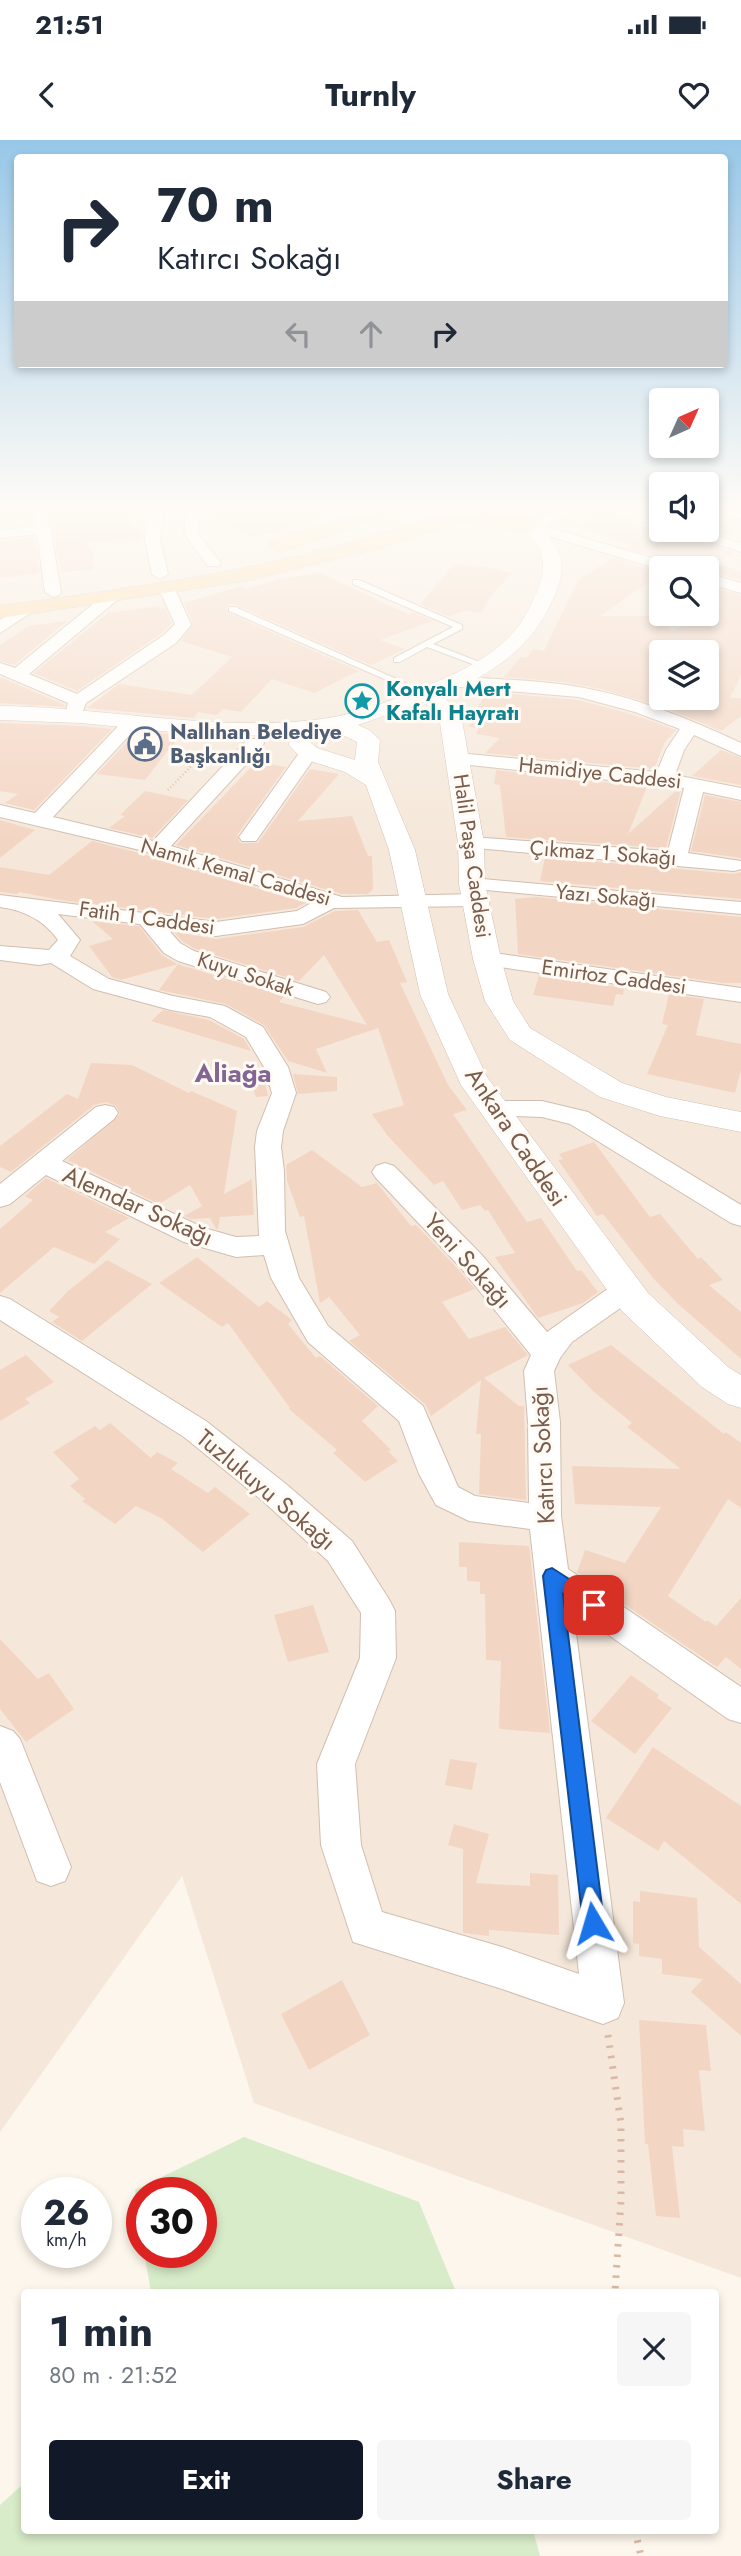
<!DOCTYPE html>
<meta charset="utf-8">
<style>
body{margin:0;font-family:Jost,sans-serif;background:#f6f6f7;color:#1f2937;height:100vh;display:flex;flex-direction:column;font-size:26px;white-space:nowrap}
*{box-sizing:border-box;margin:0}
p{font-size:23px;color:#747a83}
.icon{flex:none;width:38px;height:38px;fill:none;stroke:currentColor;stroke-width:2;stroke-linecap:round;stroke-linejoin:round}
.map{position:relative;flex:1;overflow:hidden}
.panel{position:absolute;left:21px;top:2149px;width:698px;height:245px;display:flex;flex-direction:column;background:#fff;border-radius:7px;box-shadow:0 4px 10px #0003}
.panel>*{flex:none}
.guide{position:absolute;left:14px;top:14px;width:714px;height:214px;border-radius:7px;box-shadow:0 4px 10px #0003;background:#fff;color:#1f2937;overflow:hidden}
.needle{width:46px;rotate:45deg}
.controls{position:absolute;left:649px;top:248px;display:grid;gap:14px}
.controls a{display:grid;place-items:center;width:70px;height:70px;border-radius:7px;background:#fff;box-shadow:0 4px 10px #0003;font-size:35px}
.speed{position:absolute;left:21px;top:2037px;display:flex;gap:14px;font-size:35px;font-weight:700;text-align:center}
.speed>*{display:grid;place-content:center;width:91px;height:91px;border-radius:50%;background:#fff;box-shadow:0 4px 10px #0003;line-height:1}
.speed small{font-size:18px;font-weight:400}
.speed .limit{border:10px solid #d22;background:#fff;color:#111}
.pin{position:absolute;display:grid;place-items:center;width:60px;height:60px;color:#fff;margin:-30px;border-radius:14px;box-shadow:0 4px 10px #0006}
.me{position:absolute;width:77px;margin:-38px;rotate:353deg;stroke-linejoin:round;filter:drop-shadow(0 0 5px #0008)}
.turn{display:flex;align-items:center;gap:24px;height:147px;padding:0 28px;font-size:32px}
.turn .icon{width:91px;height:91px;stroke-width:2.5}
.turn b{display:block;font-size:49px;line-height:60px}
.lanes{display:flex;align-items:center;height:66px;padding:0 28px;background:#0003;justify-content:center;gap:35px;direction:ltr}
.lanes .off{opacity:.35}
.round{display:grid;place-items:center;flex:none;width:74px;height:74px;border-radius:7px;background:#f6f6f7}
.overview{display:flex;align-items:center;justify-content:space-between;height:119px;padding:0 28px}
h1{font-size:42px;font-weight:700;line-height:52px}
.action{display:flex;gap:14px;margin-top:auto;padding:14px 28px}
.action a{flex:1;height:80px;border-radius:7px;background:#111827;color:#fff;font-size:28px;font-weight:700;line-height:80px;text-align:center}
.action a+a{background:#f6f6f7;color:#1f2937}
.status{display:flex;justify-content:space-between;align-items:center;height:49px;padding:0 35px;background:#fff;direction:ltr}
.status svg{height:19px;fill:currentColor}
header{display:flex;justify-content:space-between;align-items:center;height:91px;padding:0 28px;background:#fff;font-size:32px;font-weight:700}
.map>svg:first-child{display:block}
.residential{fill:#f5e8da;fill-rule:evenodd}
.green{fill:#d8ecc9}
.building{fill:#f3d5c3;fill-rule:evenodd}
.lines{fill:none;stroke-linecap:round;stroke-linejoin:round}
.service-casing{stroke:#d1beb0;stroke-width:2}
.minor-casing{stroke:#d1beb0;stroke-width:2}
.tertiary-casing{stroke:#d1beb0;stroke-width:1}
.primary-casing{stroke:#dad1cd;stroke-width:2}
.path-far1{stroke:#d9b8a5;stroke-width:2.5;stroke-dasharray:1 2.5;stroke-linecap:butt}
.path{stroke:#d9b8a5;stroke-width:7;stroke-dasharray:2.5 8;stroke-linecap:butt}
.service{fill:#fff;fill-rule:evenodd}
.minor{fill:#fff;fill-rule:evenodd}
.tertiary{fill:#fff;fill-rule:evenodd}
.primary{fill:#fbd9a5;fill-rule:evenodd}
.route{fill:#1a73e8;stroke:#114b97;stroke-width:2}
.labels{text-anchor:middle;stroke-width:6;stroke-linejoin:round;paint-order:stroke}
.far-culture-label{font-size:21px;font-weight:bold;fill:#0d838f;stroke:#fffaf3;text-anchor:start}
.far-service-label{font-size:21px;font-weight:bold;fill:#4e5e75;stroke:#fffaf3;text-anchor:start}
.far-street-label{font-size:21px;fill:#7a5c4d;stroke:#fffaf3}
.street-label{font-size:24px;fill:#7a5c4d;stroke:#fffaf3}
.neighbourhood-label{font-size:26px;font-weight:bold;fill:#846695;stroke:#fffaf3}
</style>
<div class="status"><b>21:51</b><svg viewBox="0 0 49 12"><path d="M0 12V9h3v3zM5 12V6h3v6zM10 12V3h3v9zM15 12V0h3v12zM26 1h20v11H26zM47 4h2v5h-2z"/></svg></div>
<header><svg class="icon" aria-label="back" viewBox="0 0 24 24"><path d="M15 5l-7 7 7 7"/></svg>Turnly<svg class="icon" aria-label="heart" viewBox="0 0 24 24"><path d="M12 20l-8-8c-3-5 5-10 8-4 3-6 11-1 8 4z"/></svg></header>
<div class="map">
<svg width="741" height="2416" viewBox="0 0 741 2416">
<rect width="100%" height="100%" fill="#fdf6ec"/>
<path class="residential" d="M0 362H661L662 390H707V362H741V2138L254 1963 182 1736 0 1992ZM662 429H707V474H662ZM662 513H707V558H662Z"/>
<path class="green" d="M244 1997 419 2062 456 2152H151L144 2112H201V2053H142V2096L135 2050Z
M24 2343V2390H533L540 2416H0V2365Z"/>
<path class="building" d="M49 362H78L81 369 94 366 101 372 120 371 143 395 142 399 87 402 95 418H92L94 429 64 432 60 430Z
M211 362H353L354 369 253 398 210 377 231 372Z
M625 362H662V376L622 363Z
M29 363 32 384 0 387V365Z
M602 372 661 391 673 390 736 413 714 423 741 431V440L707 431V426L703 427 679 420 676 422 627 408 631 405 572 385Z
M707 381 737 390 726 396 707 390Z
M35 397 40 433 0 438V401Z
M612 418 661 433 600 476H666L671 492 707 474V446L741 455V535L730 558H741V576L721 591 663 567 601 549 564 542 504 537 521 517 526 518 533 509 544 511 578 440ZM662 513H707V558H662Z
M455 423 486 427 512 433 490 457 481 473 465 471 448 476 420 464Z
M320 433 410 475 412 472 433 481 380 500 405 509 371 525 236 465 229 464 226 467 228 473 359 531 314 553 272 539 241 572 223 569 217 575 198 572 194 578 87 568 119 544 192 555 232 517 181 501 193 484 184 463 242 446 246 449 279 439Z
M159 466 160 469 165 468 172 483 162 493 77 551 34 533 108 473Z
M67 481 14 525 0 521V505L29 486Z
M0 537 65 565 64 567 0 563Z
M488 552 579 560 634 575 676 590 665 602 654 629 485 613 500 598 476 594 479 588 468 587 473 580 468 579Z
M0 583 81 586 112 589 34 670 5 663 18 654 0 651Z
M137 591 180 595 145 640 97 634Z
M721 610 741 618V645L692 636Z
M256 622 286 627 237 695 240 703H258L310 629 339 634 298 681 352 676 368 716H372L373 749 368 754H342L176 705Z
M496 630 647 647 628 694 677 650H681L666 708 506 697 500 645 494 644Z
M145 651 188 660 152 698 109 688 125 676 120 675Z
M705 655 741 662V718L691 711Z
M0 680 35 690 0 718Z
M92 701 139 713 306 763 296 768 216 779 60 760 19 752 17 754 0 752V727L49 735Z
M545 717 734 734 741 732V759L540 741Z
M536 757 741 777V843H723L518 814 515 759Z
M358 770 377 802 389 800 407 842 400 843 448 945 467 970 453 974 527 1082 541 1078 577 1131 581 1130 598 1152 583 1163 538 1178 495 1117 515 1113 488 1070 485 1071 480 1065 462 1070 443 1041 434 1045 387 995 372 974 404 965 378 888 316 909 327 933 288 921 264 885 226 864 159 850 178 824 121 840 112 837 89 806 113 799 92 781 139 786 162 815 177 824 284 856 279 862 367 885 324 815 299 841 195 809 182 801 174 792 216 799 303 787 335 771Z
M539 835 624 848 623 855 616 854 613 866 533 855Z
M669 854 704 859 696 895 741 904V930L735 953 647 934 668 885 662 884Z
M163 870 209 880 244 899 251 911 151 881Z
M91 923 132 925 189 953 191 951 237 971 224 1054 252 1039 254 1075 220 1077 218 1089H216L210 1078 191 1079 184 1076 202 1066 190 1045 159 1064 67 1020 120 974 116 966 106 962 94 965 11 1032 0 1027V1006L67 954 78 959Z
M247 932 263 933 268 956 256 957Z
M293 934 337 937V951L298 954Z
M594 1002 650 1077 660 1074 698 1119 701 1117 723 1140 709 1145 741 1172V1219L677 1163 653 1138 603 1074 597 1076 558 1020 563 1019 559 1014Z
M312 1010 362 1047 377 1043 411 1086 416 1085 459 1130 475 1149 442 1162 469 1199 505 1187 528 1215 484 1238 519 1266H524L526 1360 479 1354 481 1294H476L481 1240 431 1276 425 1264 349 1201 360 1195 329 1157 320 1163 304 1076 300 1077 287 1041 286 1025Z
M46 1038 129 1078 105 1092 120 1099 94 1124 54 1107 0 1153V1089L33 1060 25 1056Z
M197 1117 259 1167 267 1161 292 1180 288 1184 316 1218 320 1216 378 1266 362 1281 391 1310 388 1311 398 1321 365 1342 333 1313 337 1310 289 1269 290 1268 228 1183 222 1187 159 1143Z
M107 1120 152 1144 82 1201 52 1182 59 1177 49 1171 68 1151Z
M611 1205 724 1294 726 1292 741 1303V1368L728 1359 668 1456 706 1482 707 1480 716 1486 741 1458V1529L726 1517 717 1527 577 1432 585 1410 625 1423 661 1367 575 1364 572 1326 681 1329 627 1287 632 1283 593 1251 568 1225Z
M26 1215 54 1242 25 1259 30 1263 0 1281V1230Z
M110 1283 151 1318 157 1312 178 1323 171 1329 208 1353 215 1347 250 1374 203 1412 161 1378 136 1366 115 1384 82 1361 85 1359 70 1346 79 1339 53 1312 95 1286 100 1290Z
M459 1402 529 1406 550 1593 499 1589 501 1521 486 1520 485 1454H480V1442L467 1441V1427H459Z
M313 1465 329 1512 288 1522 274 1475Z
M0 1499 38 1539 49 1533 74 1569 26 1602 0 1569Z
M631 1535 659 1555 657 1558 672 1568 635 1614 591 1581Z
M653 1607 741 1666V1764L664 1701 658 1711 606 1678Z
M450 1619 477 1623 472 1650 445 1645Z
M454 1684 489 1694 476 1743 530 1746V1733L558 1735 559 1795 489 1790V1796L463 1793V1709L448 1705Z
M640 1751 697 1758 699 1807 741 1844V1896L691 1852 703 1839 662 1834V1819L639 1816V1804L633 1803V1761L640 1762Z
M342 1840 370 1895 309 1930 281 1874Z
M639 1880 706 1885 711 1931 699 1930 705 1991 683 1989 684 2007 672 2006 680 2078 656 2076 648 2004H645Z"/>
<g class="lines">
<defs>
<path id="service" d="M353 440H359L462 485V489L433 504 490 526 483 528 427 507 400 522H394V518L453 487 353 444Z
M229 467H235L430 554 423 556 229 471Z"/>
<path id="minor" d="M32 362H46L61 452 59 455 53 457 45 452 37 394 0 398V390L35 386Z
M151 362H165L160 399 168 434 160 439 152 434 145 399Z
M187 362H201L198 394 221 423 218 426H208L184 394Z
M577 362H609L662 379V388L592 366 544 386 679 426 681 429 662 430 525 389 523 386Z
M707 362 741 371V379L707 370Z
M675 390H698L741 403V412Z
M707 433 741 443V453L707 443Z
M167 444 175 449 191 485 176 503 86 563 80 578H68L65 574 68 563 0 534V523L15 528 104 455H116L118 458 116 461 29 534 77 554 164 495 175 484 159 449Z
M26 464 32 466 34 469 32 472 0 493V480Z
M456 537C497 539 539 540 579 547 636 557 689 579 741 603V616L694 595 684 610 675 635 741 648V660L703 652 688 713 741 721V729L734 731 464 707 461 703 464 699 471 697 668 711 684 648 451 623 449 619 451 615 458 613 657 632 666 610 680 589 635 572 579 557 450 546 447 542 450 538Z
M133 576 139 577 142 581 139 585 53 677 153 701 248 599H262L264 603 262 607 171 706 342 757 475 754 483 755 486 760 483 765 475 766 334 768 303 784 216 796 167 788 180 803 194 811 326 852 330 857 326 862 318 864 178 821 164 813 140 784 58 774 80 800 70 816 109 839 173 856 225 866 263 887 288 927 296 953 283 991 281 1007 284 1031 285 1091 299 1138 328 1186 423 1266 458 1347 475 1356 529 1363 528 1282 524 1231 531 1215 461 1128 376 1038 372 1032 376 1026 385 1023 394 1026 481 1114 547 1192 616 1143 626 1140 636 1143 640 1150 636 1157 572 1202 560 1218 554 1231 560 1282 561 1376 568 1429 741 1547V1583L728 1579 573 1470 624 1863 618 1878 603 1884 502 1849 353 1802 321 1705 317 1624 360 1518 361 1473 328 1421 264 1362 184 1297 0 1180V1156L10 1159 206 1281 286 1344 352 1401 390 1461 395 1471 396 1518 355 1624 361 1705 382 1772 502 1807 579 1834 530 1389 469 1381 436 1365 419 1334 399 1281 308 1202 271 1138 264 1115 236 1117 184 1102 46 1035 10 1064 0 1067V1044L96 967 105 965 114 967 118 973 114 979 62 1021 204 1088 236 1097 259 1096 255 1007 257 991 272 953 264 927 246 897 210 877 171 870 93 849 51 823 39 825 0 820V806L49 810 58 800C44 780 23 770 0 767V755L216 782 297 771 313 762 140 710 0 677V665L35 673 127 577Z
M309 607 318 613 256 701H242L239 697 242 693 302 609Z
M472 738 741 762V774L465 748 461 744 465 740Z
M487 812 741 848V862L479 824 476 819 479 814Z
M493 961H542L588 972 741 1065V1086L731 1083 570 984 542 977 484 975 480 969 484 963Z
M0 1586 13 1591 20 1599 71 1727 65 1741 51 1746 37 1741 0 1642Z"/>
<path id="tertiary" d="M530 381C541 383 550 397 556 407 566 423 561 442 553 459 531 509 492 534 442 555L461 575 484 703 485 744 501 819 513 861 530 888 622 943 666 957 741 972V992L660 976 600 957 510 900 485 861 473 819 459 744 458 703 439 576 424 562 358 585 369 590 380 600 378 622 415 710 448 854 487 937 648 1153 728 1227 741 1235V1268L728 1264 702 1247 622 1171 461 945 420 854 389 710 366 645 345 632 301 618 289 605 290 596 202 595 81 583 0 580V566C107 567 215 593 322 579 360 574 397 558 433 543 467 529 506 510 525 476 536 456 551 429 538 407 533 399 526 393 521 386ZM325 593 341 594 357 602 355 620 317 608 311 603 315 597Z"/>
<path id="primary" d="M387 362H415L412 366 286 410 279 412 269 406 272 402Z
M475 362H512L539 386 530 392 458 382 380 408 250 440 0 478V466C162 445 322 422 475 362ZM495 367 508 377 479 373Z"/>
</defs>
<use href="#service" class="service-casing"/>
<use href="#minor" class="minor-casing"/>
<use href="#tertiary" class="tertiary-casing"/>
<use href="#primary" class="primary-casing"/>
<path class="path-far1" d="M168 650 207 610"/>
<path class="path" d="M608 1895 621 1984V2061L615 2152
M635 2390 641 2416"/>
<use href="#service" class="service"/>
<use href="#minor" class="minor"/>
<use href="#tertiary" class="tertiary"/>
<use href="#primary" class="primary"/>
</g>
<linearGradient id="sky" x2="0" y2="1"><stop stop-color="#97c7e8"/><stop offset="0.52" stop-color="#fefbf6"/><stop offset="1" stop-color="#fefbf6" stop-opacity="0"/></linearGradient>
<rect width="741" height="701" fill="url(#sky)"/>
<path class="route" d="M552 1428 600 1459 603 1465 600 1470 594 1473 563 1454 604 1783 601 1791 593 1794 586 1791 583 1783 543 1436 546 1430Z"/>
<defs>
<symbol id="sight-ring" viewBox="-11 -11 22 22"><circle r="9.5" fill="#fffaf3" stroke="#0f9aa8" stroke-width="1.5"/><path d="M0-6L1.8-2.2L6-1.7L2.9 1.2L3.7 5.4L0 3.3L-3.7 5.4L-2.9 1.2L-6-1.7L-1.8-2.2Z" fill="#0f9aa8"/></symbol>
<symbol id="civic-ring" viewBox="-11 -11 22 22"><circle r="9.5" fill="#fffaf3" stroke="#5c6f8a" stroke-width="1.5"/><path d="M-.6-6.5H3V-4.5H.6V-3L4-1V1h2V6H-6V1h2V-1L-.6-3ZM-1.2 2.5V6h2.4V2.5Z" fill="#5c6f8a"/></symbol>
</defs>
<g fill-rule="evenodd">
<use href="#sight-ring" x="343" y="542" width="38" height="38"/>
<use href="#civic-ring" x="126" y="585" width="38" height="38"/>
</g>
<g class="labels">
<g class="far-culture-label">
<text x="386" y="556">Konyalı Mert<tspan x="386" dy="24">Kafalı Hayratı</tspan></text>
</g>
<g class="far-service-label">
<text x="170" y="599">Nallıhan Belediye<tspan x="170" dy="24">Başkanlığı</tspan></text>
</g>
<g class="far-street-label">
<text transform="translate(600 633) rotate(6)" y="7">Hamidiye Caddesi</text>
<text transform="translate(603 713) rotate(4)" y="7">Çıkmaz 1 Sokağı</text>
<text transform="translate(472 716) rotate(82)" y="7">Halil Paşa Caddesi</text>
<text transform="translate(236 732) rotate(16)" y="7">Namık Kemal Caddesi</text>
<text transform="translate(606 756) rotate(5)" y="7">Yazı Sokağı</text>
<text transform="translate(147 778) rotate(8)" y="7">Fatih 1 Caddesi</text>
<text transform="translate(246 834) rotate(18)" y="7">Kuyu Sokak</text>
<text transform="translate(614 837) rotate(8)" y="7">Emirtoz Caddesi</text>
</g>
<g class="street-label">
<text transform="translate(516 997) rotate(56)" y="8">Ankara Caddesi</text>
<text transform="translate(138 1066) rotate(24)" y="8">Alemdar Sokağı</text>
<text transform="translate(468 1121) rotate(48)" y="8">Yeni Sokağı</text>
<text transform="translate(543 1315) rotate(-93)" y="8">Katırcı Sokağı</text>
<text transform="translate(266 1350) rotate(40)" y="8">Tuzlukuyu Sokağı</text>
</g>
<g class="neighbourhood-label">
<text x="233" y="942">Aliağa</text>
</g>
</g>
</svg>
<div class="controls">
<a><svg class="needle" viewBox="-14 -14 28 28"><path d="M0-13l5 13h-10z" fill="#e53935"/><path d="M0 13l5-13h-10z" fill="#747a83"/></svg></a>
<a><svg class="icon" aria-label="sound" viewBox="0 0 24 24"><path d="M4 9h4l5-4v14l-5-4H4zM17 9q2 3 0 6"/></svg></a>
<a><svg class="icon" aria-label="search" viewBox="0 0 24 24"><circle cx="10" cy="10" r="6"/><path d="M15 15l6 6"/></svg></a>
<a><svg class="icon" aria-label="layers" viewBox="0 0 24 24"><path d="M12 4l9 5-9 5-9-5zM3 14l9 5 9-5"/></svg></a>
</div>
<div class="speed"><div>26<small>km/h</small></div><div class="limit">30</div></div>
<div class="pin" style="left:594px;top:1465px;background:#d93025"><svg class="icon" aria-label="arrive" viewBox="0 0 24 24"><path d="M6 21V4h12l-3 4 3 4H6"/></svg></div>
<svg class="me" style="left:593px;top:1783px" viewBox="-20 -20 40 40"><path d="M0-17L14 15 0 8-14 15z" fill="#1a73e8" stroke="#fff" stroke-width="4"/></svg>
<div class="guide">
<div class="turn"><svg class="icon" aria-label="right" viewBox="0 0 24 24"><path d="M7 20v-9h11M14 6l5 5-5 5"/></svg><div><b>70 m</b>Katırcı Sokağı</div></div>
<div class="lanes"><svg class="icon off" aria-label="left" viewBox="0 0 24 24"><path d="M17 20v-9H6M10 6l-5 5 5 5"/></svg><svg class="icon off" aria-label="ahead" viewBox="0 0 24 24"><path d="M12 20V5M6 11l6-6 6 6"/></svg><svg class="icon" aria-label="right" viewBox="0 0 24 24"><path d="M7 20v-9h11M14 6l5 5-5 5"/></svg></div>
</div>
<section class="panel">
<div class="overview"><div><h1>1 min</h1><p>80 m · 21:52</p></div><a class="round"><svg class="icon" aria-label="close" viewBox="0 0 24 24"><path d="M6 6l12 12M18 6L6 18"/></svg></a></div>
<div class="action"><a>Exit</a><a>Share</a></div>
</section>
</div>
